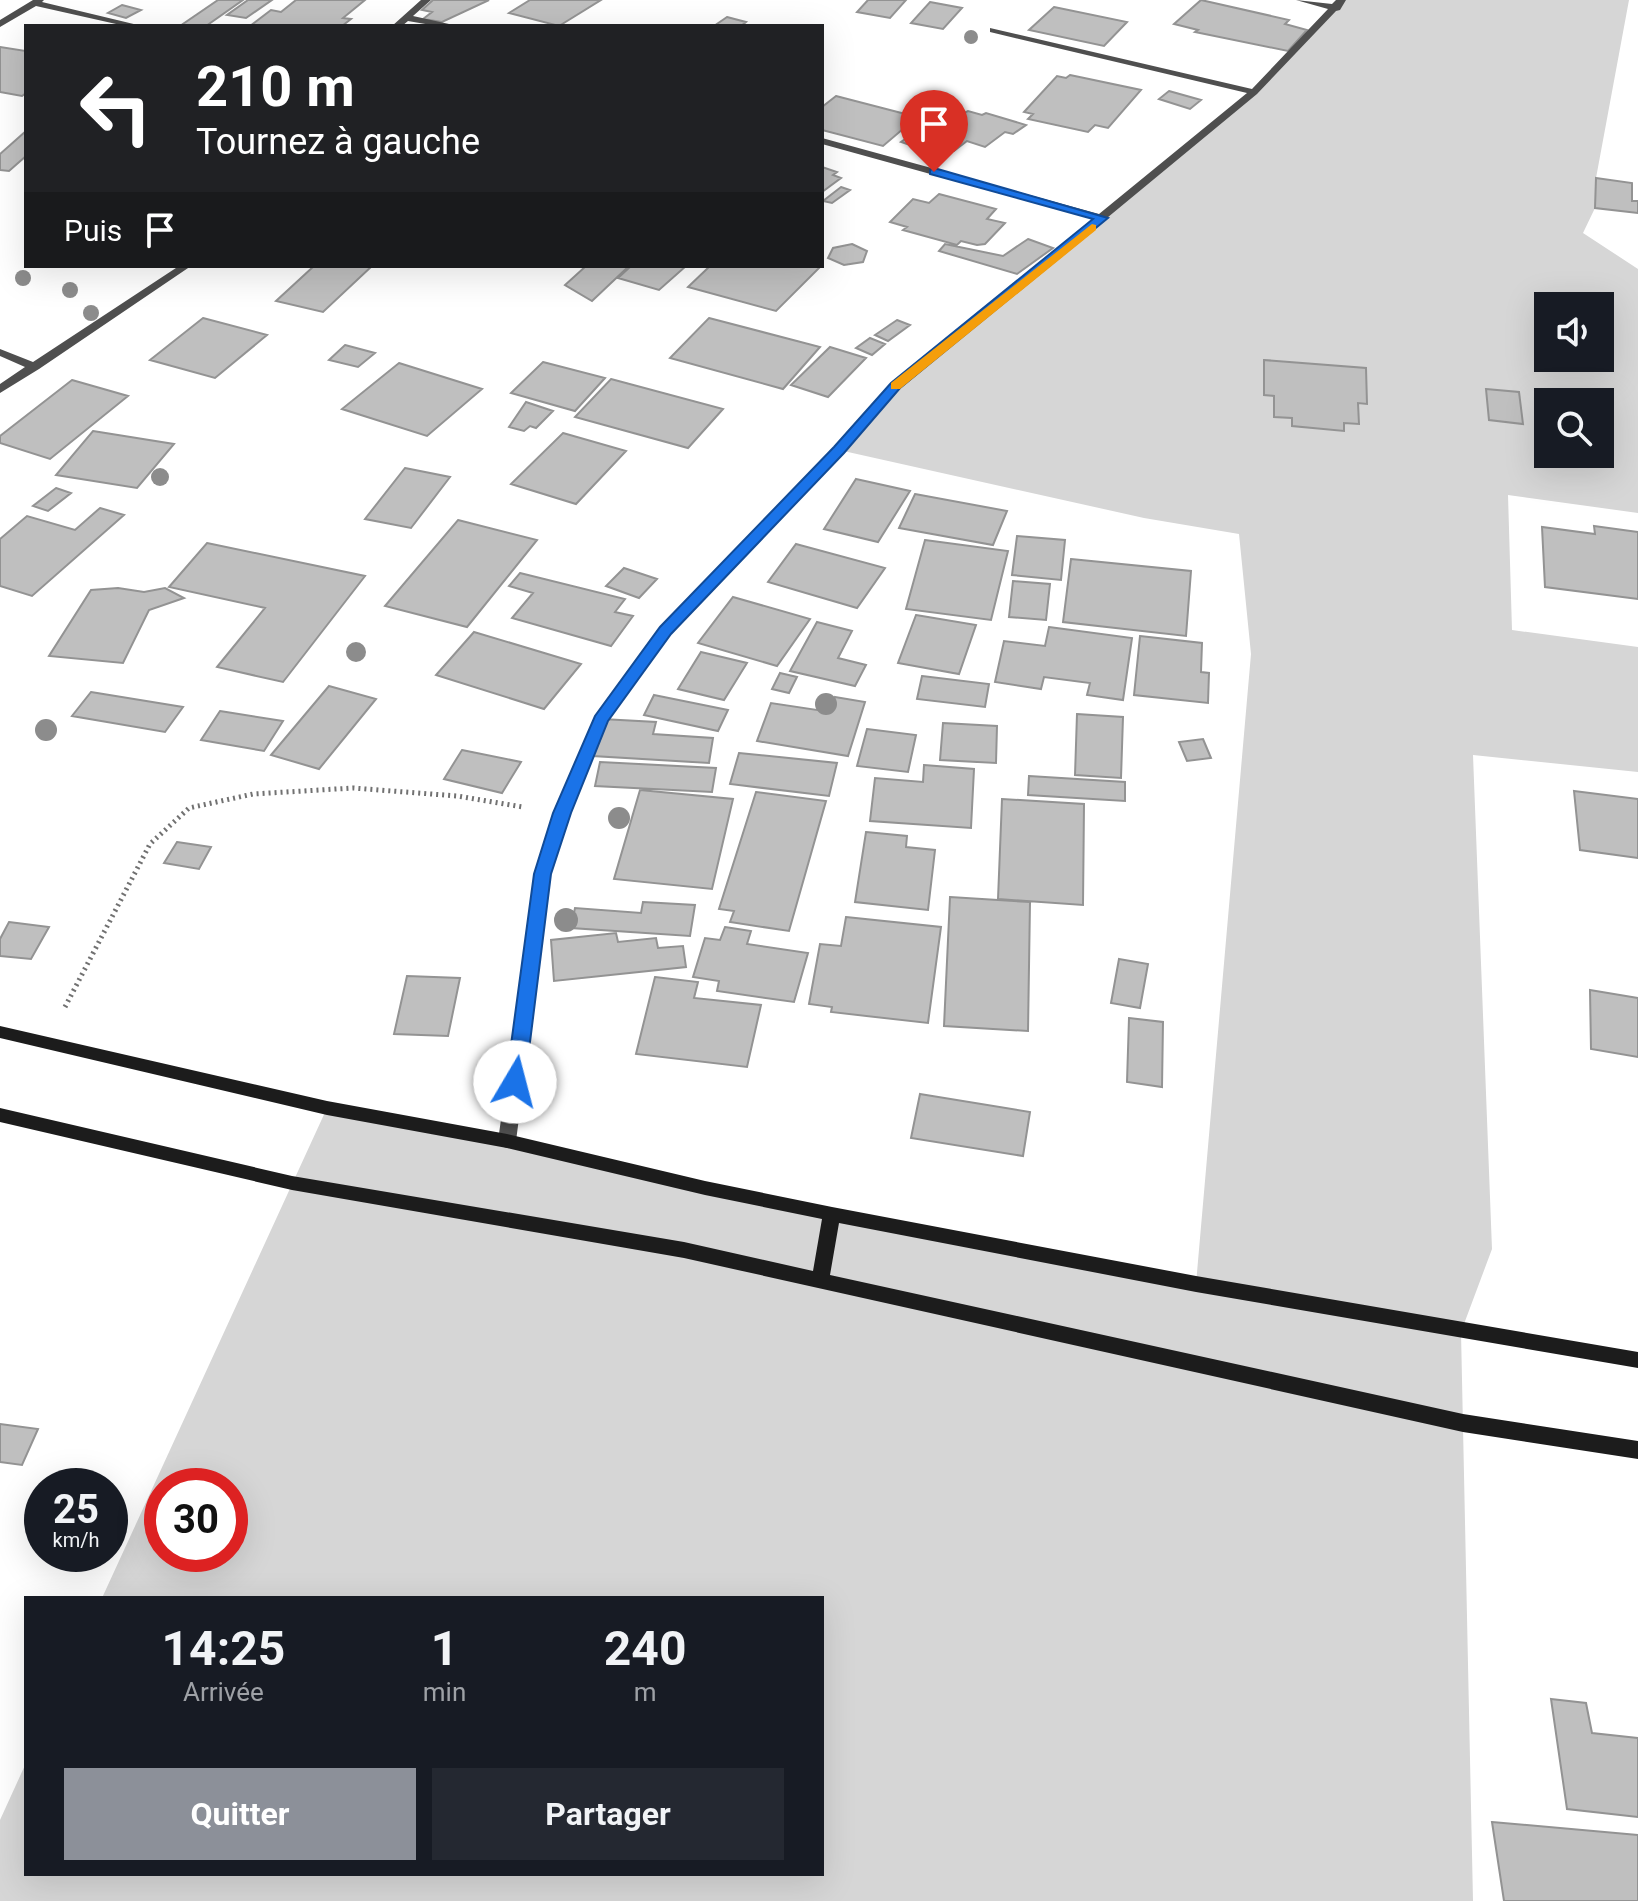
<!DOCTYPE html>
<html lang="fr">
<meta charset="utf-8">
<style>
body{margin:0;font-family:Roboto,sans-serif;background:#242831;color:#f1f3f6;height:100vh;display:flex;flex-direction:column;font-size:30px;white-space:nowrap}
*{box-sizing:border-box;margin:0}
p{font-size:26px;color:#9ea1a6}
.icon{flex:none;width:44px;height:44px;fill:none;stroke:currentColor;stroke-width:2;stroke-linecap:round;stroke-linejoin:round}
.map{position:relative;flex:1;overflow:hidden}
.panel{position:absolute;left:24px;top:1596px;width:800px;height:280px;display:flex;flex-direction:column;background:#171b24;border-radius:0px;box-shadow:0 8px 32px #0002}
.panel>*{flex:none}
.top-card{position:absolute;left:24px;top:24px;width:800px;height:244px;border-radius:0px;box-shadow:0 8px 32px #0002;background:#202124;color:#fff;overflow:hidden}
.fabs{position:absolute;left:1534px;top:292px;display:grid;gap:16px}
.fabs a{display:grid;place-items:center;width:80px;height:80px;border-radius:0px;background:#171b24;box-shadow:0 8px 32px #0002;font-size:40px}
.speed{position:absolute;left:24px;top:1468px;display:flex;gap:16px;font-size:40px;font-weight:700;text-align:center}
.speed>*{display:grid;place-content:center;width:104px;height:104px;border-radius:50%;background:#171b24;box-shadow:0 8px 32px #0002;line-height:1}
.speed small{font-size:20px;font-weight:400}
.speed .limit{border:12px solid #d22;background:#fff;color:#111}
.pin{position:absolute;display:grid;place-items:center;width:68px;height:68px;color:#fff;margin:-82px -34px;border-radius:50% 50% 50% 0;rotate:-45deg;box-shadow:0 0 8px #0007}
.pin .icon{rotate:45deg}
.me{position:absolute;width:88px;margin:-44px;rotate:8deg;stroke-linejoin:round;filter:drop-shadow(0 0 6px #0008)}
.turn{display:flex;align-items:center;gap:28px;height:168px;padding:0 40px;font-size:36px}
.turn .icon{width:104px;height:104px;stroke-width:2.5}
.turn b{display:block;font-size:56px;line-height:68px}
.then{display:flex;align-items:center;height:76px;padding:0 40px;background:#0003;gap:16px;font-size:30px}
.eta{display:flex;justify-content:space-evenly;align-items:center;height:136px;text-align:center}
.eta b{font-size:48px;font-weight:700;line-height:56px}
.button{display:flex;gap:16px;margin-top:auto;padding:16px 40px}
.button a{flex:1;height:92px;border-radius:0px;background:#8c9099;color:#fff;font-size:32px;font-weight:700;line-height:92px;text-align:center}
.button a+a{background:#242831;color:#f1f3f6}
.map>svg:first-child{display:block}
.green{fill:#d6d6d6;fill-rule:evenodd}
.building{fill:#bfbfbf;stroke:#939393;stroke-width:2}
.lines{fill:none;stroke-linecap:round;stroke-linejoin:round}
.path{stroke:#717171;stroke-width:5;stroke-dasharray:2 4;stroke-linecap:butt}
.street{fill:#4f4f4f;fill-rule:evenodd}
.secondary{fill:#1c1c1c;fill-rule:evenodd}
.tree{fill:#8c8c8c}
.route{fill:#1a73e8;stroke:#114b97;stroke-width:2}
.slow{fill:#f59e0b}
</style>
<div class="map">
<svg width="1638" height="1901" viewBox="0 0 1638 1901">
<rect width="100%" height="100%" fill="#fff"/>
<path class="green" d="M1341 0H1629L1596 178 1595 208 1583 233 1638 269V513L1508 495 1512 630 1638 647V772L1473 755 1492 1249 1461 1332 1473 1901H0V1820L26 1763V1874H822V1598H102L327 1108 1196 1284 1251 654 1239 534 1144 518 839 450 896 386 1254 92ZM1548 306H1600V358H1548ZM1548 402H1600V454H1548ZM162 1486H230V1554H162Z"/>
<path class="building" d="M218 0H243L206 26H180Z
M248 0H272L246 18 227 15Z
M296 0H365L343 18 351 19 342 26H250L271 10 281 12Z
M433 0H489L442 22 423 19 432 12 422 10Z
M530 0H601L559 26 509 13Z
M868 0H906L890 18 857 12Z
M1201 0 1289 20 1285 24 1307 30 1288 51 1195 32 1198 30 1174 24Z
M930 2 962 8 943 29 911 23Z
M122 5 141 10 126 18 108 13Z
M1054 7 1127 22 1104 46 1029 30Z
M727 17 746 22 741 26H714Z
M0 47 26 51V93L22 96 0 92Z
M1070 75 1141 90 1108 128 1095 125 1088 132 1028 119 1033 114 1024 112 1057 76 1066 78Z
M1169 91 1201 100 1190 109 1159 99Z
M836 96 917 117 883 146 822 130V107Z
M947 110 962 114 968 111 982 115 986 113 1026 125 1013 134 1005 132 985 147 967 141 954 151 944 148 936 154 901 142Z
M26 131V156L9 171 0 170V154Z
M822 167 837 172 833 175 841 178 822 192Z
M1596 178 1632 183V201H1638V213L1595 208Z
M841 187 850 190 832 203 823 201Z
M939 194 996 209 987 219 1005 223 985 244 977 245 961 241 957 245 903 230 907 227 890 222 913 199 929 203Z
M1028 239 1053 248 1017 274 939 251 945 244 1003 256Z
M852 244 867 251 863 262 844 265 828 258 833 248Z
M314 266H372L323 312 276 301Z
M586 266H629L592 301 565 285Z
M631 266H686L659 290 618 278Z
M710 266H709H821L776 311 688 287Z
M203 318 267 335 215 378 150 360Z
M709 318 820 347 783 389 670 358Z
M897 320 910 325 888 341 875 335Z
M870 338 885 344 872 355 856 348Z
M345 345 375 353 358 367 329 360Z
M830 347 866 358 828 397 791 385Z
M1264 360 1366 368 1367 404 1358 403 1359 424 1344 423V431L1292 426V418L1274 417V396L1264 395Z
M543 362 605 378 575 411 511 393Z
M399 363 482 389 427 436 342 409Z
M611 379 723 409 688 448 575 417Z
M72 380 128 396 50 459 0 443V436Z
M1486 389 1519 392 1523 424 1489 420Z
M526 402 553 411 536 428 530 426 524 431 509 427Z
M93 431 174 444 137 488 56 475Z
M563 433 626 451 576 504 511 484Z
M405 468 450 477 411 528 365 519Z
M856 479 910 491 878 542 824 529Z
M56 488 71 493 48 511 33 506Z
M915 494 1007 511 993 545 899 528Z
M100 508 124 515 32 596 0 586V539L27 516 75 530Z
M458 520 537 540 467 627 385 606Z
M1594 526 1638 532V599L1545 587 1542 527 1595 534Z
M1017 536 1065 540 1061 580 1012 575Z
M925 540 1008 551 991 620 906 609Z
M207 543 365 576 283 682 217 667 265 608 169 587Z
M796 544 885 568 857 608 768 582Z
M1071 559 1191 571 1186 636 1063 622Z
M624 568 657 579 639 598 606 586Z
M520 573 625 599 615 612 633 616 611 646 512 618 533 593 509 586Z
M1013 581 1050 584 1046 620 1009 617Z
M118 588 144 592 165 588 184 598 149 610 123 663 49 656 91 590Z
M733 597 810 619 777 666 698 643Z
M916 615 976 625 959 674 898 663Z
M817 622 852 631 838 658 866 665 855 686 790 671Z
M1049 627 1132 638 1123 700 1087 695 1090 683 1044 677 1041 689 995 682 1004 641 1045 646Z
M474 632 581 664 544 709 436 675Z
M1140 636 1202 643 1201 672 1209 673 1208 703 1134 695Z
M701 652 747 663 724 700 678 689Z
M780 673 797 677 789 693 772 689Z
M922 676 989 684 985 707 917 699Z
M329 686 376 699 319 769 271 755Z
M91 692 183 707 165 732 72 716Z
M654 695 728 710 718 731 644 715Z
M835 697 865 702 848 756 757 741 771 703 830 712Z
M220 711 283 721 264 751 201 740Z
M1077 714 1123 717 1121 778 1075 775Z
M602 719 656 722 653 734 713 738 709 763 593 756Z
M943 723 997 726 996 763 940 760Z
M867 729 916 735 908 772 857 766Z
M1203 739 1211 758 1187 761 1179 742Z
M462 750 521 762 502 793 444 779Z
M739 753 837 763 829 796 730 784Z
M600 762 716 768 712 792 595 786Z
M924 765 974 769 971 828 870 821 875 778 923 782Z
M1029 776 1125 782V801L1028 795Z
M640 790 733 799 712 889 614 879Z
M1574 791 1638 799V858L1580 850Z
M756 792 826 801 789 931 730 922 734 911 719 909Z
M1002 799 1084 804 1083 905 998 899Z
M866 832 907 836 906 847 935 850 928 910 855 902Z
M177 842 211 847 199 869 164 863Z
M950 897 1030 902 1028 1031 944 1026Z
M643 902 695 905 690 936 571 928 575 908 641 913Z
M846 917 941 927 928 1023 831 1012 832 1007 809 1004 820 944 841 946Z
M9 922 49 927 31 959 0 956V939Z
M725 927 751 931 747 944 808 953 794 1002 717 991 719 981 693 977 705 938 720 940Z
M616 933 618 942 656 938 658 948 683 946 686 967 554 981 551 940Z
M1119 959 1148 964 1140 1008 1111 1003Z
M407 976 460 978 448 1036 394 1034Z
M655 977 698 982 694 998 761 1005 747 1067 636 1054Z
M1590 990 1638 998V1057L1591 1049Z
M1129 1018 1163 1022 1162 1087 1127 1082Z
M920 1094 1030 1112 1023 1156 911 1138Z
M0 1424 38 1429 22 1465 0 1462Z
M1551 1699 1586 1703 1592 1733 1638 1738V1817L1567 1809Z
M1492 1822 1638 1835V1901H1504Z"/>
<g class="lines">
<path class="path" d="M65 1007 150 844 189 808 253 794 353 788 457 796 523 807"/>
<path class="street" d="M33 0H44L42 2 142 26H125L36 6 0 27V20Z
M421 0H431L413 16 458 26H437L408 21 402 26H392Z
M1296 0 1332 4 1336 0H1346L1340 10 1336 11 1257 94 900 389 843 453 671 633 607 721 569 813 551 874 516 1141 513 1146 507 1148 501 1146 498 1141 535 874 555 813 595 717 661 627 835 447 892 383 1093 219 822 144V138L1099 214 1247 93 990 32V28L1252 89 1328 9Z
M179 266H191L39 369 0 393V384L25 367 0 356V349L33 362Z"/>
<path class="secondary" d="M0 1026 327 1101 507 1134 705 1181 832 1207 1196 1276 1638 1352V1368L1196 1292 839 1223 830 1275 1463 1414 1638 1441V1459L1463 1432 684 1258 292 1190 0 1122V1108L292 1176 684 1242 813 1271 822 1219 705 1195 507 1148 327 1115 0 1038Z"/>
</g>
<g class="tree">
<circle cx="971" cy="37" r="7"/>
<circle cx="23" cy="278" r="8"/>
<circle cx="70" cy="290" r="8"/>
<circle cx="91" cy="313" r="8"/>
<circle cx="160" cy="477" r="9"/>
<circle cx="356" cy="652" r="10"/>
<circle cx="826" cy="704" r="11"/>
<circle cx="46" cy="730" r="11"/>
<circle cx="619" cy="818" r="11"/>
<circle cx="566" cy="920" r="12"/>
</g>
<path class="route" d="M934 168 1108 218 900 388 844 453 671 634 608 721 571 813 551 874 525 1082 522 1087H508L506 1082 534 874 553 813 595 716 660 627 834 447 891 383 1093 219 930 174V170Z"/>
<path class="slow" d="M1092 224 1096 225V230L900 389H891V383Z"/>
</svg>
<div class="fabs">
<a><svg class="icon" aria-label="sound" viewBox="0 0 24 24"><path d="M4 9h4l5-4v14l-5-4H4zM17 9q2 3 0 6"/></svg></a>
<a><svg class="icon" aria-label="search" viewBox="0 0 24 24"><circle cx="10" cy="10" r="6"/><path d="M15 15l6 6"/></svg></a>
</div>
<div class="speed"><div>25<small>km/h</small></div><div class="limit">30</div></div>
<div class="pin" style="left:934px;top:172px;background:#d93025"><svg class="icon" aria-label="arrive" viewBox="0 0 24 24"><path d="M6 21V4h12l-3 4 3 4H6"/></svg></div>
<svg class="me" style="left:515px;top:1082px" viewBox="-20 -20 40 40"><circle r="19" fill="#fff"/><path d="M0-13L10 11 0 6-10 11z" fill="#1a73e8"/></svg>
<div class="top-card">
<div class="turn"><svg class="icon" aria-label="left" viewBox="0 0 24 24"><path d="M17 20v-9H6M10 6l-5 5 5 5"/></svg><div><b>210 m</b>Tournez à gauche</div></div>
<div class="then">Puis<svg class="icon" aria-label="arrive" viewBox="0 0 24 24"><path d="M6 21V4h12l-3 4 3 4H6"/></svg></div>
</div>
<section class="panel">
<div class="eta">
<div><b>14:25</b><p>Arrivée</p></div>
<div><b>1</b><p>min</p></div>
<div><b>240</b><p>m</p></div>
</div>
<div class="button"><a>Quitter</a><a>Partager</a></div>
</section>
</div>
